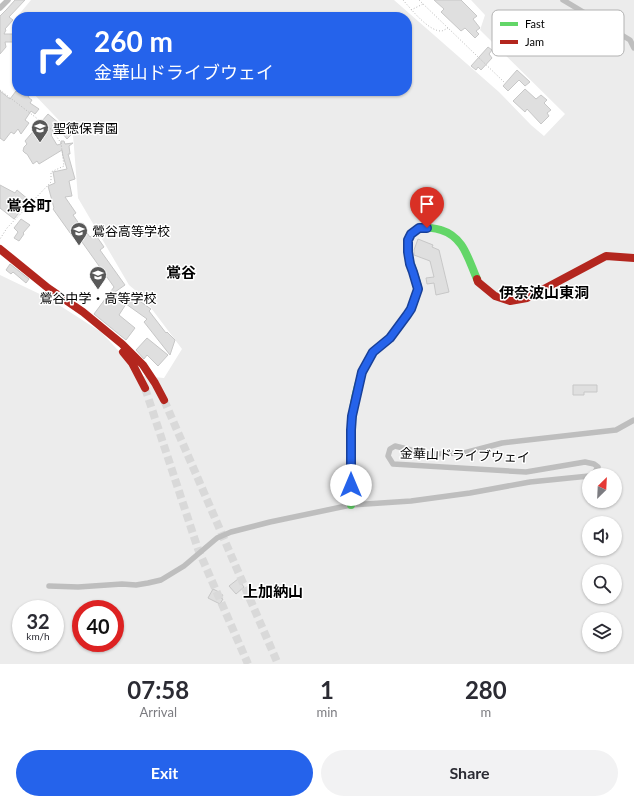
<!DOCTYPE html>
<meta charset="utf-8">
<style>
body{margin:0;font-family:Lato,"Noto Sans JP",sans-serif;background:#f2f2f3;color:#2b2b33;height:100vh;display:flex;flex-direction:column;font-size:15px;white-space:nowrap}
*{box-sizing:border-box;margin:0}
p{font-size:13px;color:#7c7c81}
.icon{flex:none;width:22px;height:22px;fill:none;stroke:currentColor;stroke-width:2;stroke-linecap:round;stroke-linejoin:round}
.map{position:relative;height:664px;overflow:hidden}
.panel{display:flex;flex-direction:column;background:#fff;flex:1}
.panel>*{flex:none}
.guide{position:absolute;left:12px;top:12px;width:400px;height:84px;border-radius:16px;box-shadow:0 1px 3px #0004;background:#2563eb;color:#fff;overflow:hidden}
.needle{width:26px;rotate:24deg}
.controls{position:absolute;left:582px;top:468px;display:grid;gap:8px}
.controls a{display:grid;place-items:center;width:40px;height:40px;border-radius:50%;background:#fff;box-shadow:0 1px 3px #0004;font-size:20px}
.speed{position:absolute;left:12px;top:600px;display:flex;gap:8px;font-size:20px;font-weight:700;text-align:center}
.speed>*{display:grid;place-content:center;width:52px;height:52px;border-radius:50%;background:#fff;box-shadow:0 1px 3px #0004;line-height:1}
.speed small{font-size:10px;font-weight:400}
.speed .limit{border:6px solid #d22;background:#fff;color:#111}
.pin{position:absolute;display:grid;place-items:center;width:34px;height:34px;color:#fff;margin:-41px -17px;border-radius:50% 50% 50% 0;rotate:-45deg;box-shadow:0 0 4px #0007}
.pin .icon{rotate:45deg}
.me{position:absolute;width:44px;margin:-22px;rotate:0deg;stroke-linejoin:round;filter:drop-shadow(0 0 3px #0008)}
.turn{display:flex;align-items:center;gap:14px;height:84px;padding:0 16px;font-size:18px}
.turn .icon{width:52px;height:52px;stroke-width:2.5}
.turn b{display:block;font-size:28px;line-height:34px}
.eta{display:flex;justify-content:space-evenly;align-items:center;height:68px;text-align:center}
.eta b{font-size:24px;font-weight:700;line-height:28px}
.button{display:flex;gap:8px;margin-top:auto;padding:8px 16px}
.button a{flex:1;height:46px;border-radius:24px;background:#2563eb;color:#fff;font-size:16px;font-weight:700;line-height:46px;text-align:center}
.button a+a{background:#f2f2f3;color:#2b2b33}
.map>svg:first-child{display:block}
.green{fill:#ececec;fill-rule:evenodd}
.building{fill:#dfdfdf;stroke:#c7c7c7}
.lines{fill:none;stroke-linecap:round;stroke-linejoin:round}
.secondary-tunnel{stroke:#d9d9d9;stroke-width:8;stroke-dasharray:8 4;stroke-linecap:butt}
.path{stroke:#b9b9b9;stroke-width:1;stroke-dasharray:1 2;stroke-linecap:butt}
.street{stroke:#bebebe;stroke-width:5.5}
.fast{stroke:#63d668;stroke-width:8}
.jam{stroke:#b3261e;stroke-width:8}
.route-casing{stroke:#184099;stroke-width:10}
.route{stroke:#2563eb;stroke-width:7}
.labels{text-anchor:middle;stroke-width:3;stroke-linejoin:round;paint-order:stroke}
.poi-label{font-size:13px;fill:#000;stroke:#fff;text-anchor:start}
.street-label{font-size:13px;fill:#000;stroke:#fff}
.quarter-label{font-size:15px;font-weight:bold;fill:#000;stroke:#fff}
.key{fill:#fff;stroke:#b2b2b2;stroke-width:1}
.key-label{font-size:11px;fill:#000}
</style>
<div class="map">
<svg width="634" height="664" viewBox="0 0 634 664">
<rect width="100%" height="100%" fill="#fff"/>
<path class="green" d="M31 0H394L499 92 531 125 544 136 565 114 480 30 485 15 471 0H634V664H0V275L48 298 101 332 142 376 164 378 182 349 142 296 129 285 78 198 73 135 31 91H407V17H17V27L16 18ZM589 475H615V501H589ZM589 523H615V549H589ZM589 571H615V597H589ZM21 609H55V643H21ZM81 609H115V643H81ZM589 619H615V645H589Z"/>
<path class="building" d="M15 0H25L9 17 13 20 5 29 6 30 4 34H17V42H5L6 47 0 54V16L6 10Z
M434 0H461L477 16 473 19 480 28 476 31 479 34 475 38 465 28 461 31 441 12 444 9Z
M488 47 492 50 489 54 492 58 481 70 478 67 476 70 471 66Z
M517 70 530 82 525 86 519 80 508 91 503 86Z
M525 89 536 99 541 95 547 100 544 103 551 110 547 113 549 116 541 124 527 109 525 112 513 101Z
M0 91 10 99 16 91H26L29 98 32 100 30 103 39 109 35 114 31 111 25 120 29 123 21 134 18 129 14 134 11 132 4 141 0 138Z
M48 114 60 124 51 135 57 145 61 144V141H64L65 144 73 143 69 146 70 154H68L75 179 69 181 72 196 65 197 76 213 73 215 80 225 83 223 86 227 84 229 90 237 95 234 104 247 100 250 125 285 115 292 127 300 131 295 151 309 149 311 166 333 167 332 175 340 170 355 144 322 147 319 126 304 119 315 135 328 126 340 94 314 114 287 77 235 73 237 53 209 54 208 48 186 55 183 53 172 67 169 63 156 62 150 39 164 37 161 33 164 27 154 25 153 23 151 24 147 27 144 25 141Z
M62 124 72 134 67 139 58 128Z
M0 185 15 193 17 190 29 200V201L14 219 0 208Z
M21 219 30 225 23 233 24 234 19 241 14 238 18 232 14 228Z
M418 239 433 245 432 247 439 250 449 292 436 295 434 283 427 284 426 278 434 277 430 261 414 255V250Z
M10 264 29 279 26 283 13 272 11 274 6 270Z
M147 338 168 355 158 366 147 355 144 359 136 350Z
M573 385H597V392H584V395H573Z
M238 579 244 587 236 594 229 586Z
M213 589 221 593 220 594 223 595 221 598 223 599 220 604 208 598Z"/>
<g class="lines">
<path class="secondary-tunnel" d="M145 388 198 549 248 664
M164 400 278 664"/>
<path class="path" d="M403 0C411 9 429 32 442 31 444 30 446 29 448 28
M419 0 504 82
M411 10 423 4
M0 90 52 130 61 143 64 166 51 172V182L7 228 0 239"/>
<path class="street" d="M563 0 630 40 634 48
M0 8 8 0
M592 475 595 472 598 467 594 464 585 462 526 472 393 464 388 456 390 449 395 446 427 454 464 453 502 443 616 430 634 420
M49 586 78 587 122 584 136 585 148 583 161 580 184 566 217 538 231 532 270 522 351 505 411 501 470 493 530 482 589 476"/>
<path class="fast" d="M351 505C351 457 345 395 372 354 376 347 385 344 390 338 394 333 397 328 401 323 404 318 409 313 411 308 413 304 418 292 418 288 416 271 397 244 415 231 416 230 418 228 420 228 425 227 435 228 441 230 464 237 468 259 477 279"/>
<path class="jam" d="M0 249 48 288 83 312 122 344 143 365 155 383 164 400
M477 279 478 282 495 296 510 301 527 298 606 256 634 258
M123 352 132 363 145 388"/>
</g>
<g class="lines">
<defs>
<path id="route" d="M351 485V430L352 416 362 372 373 352 390 338 407 315 411 309 418 289 413 272 410 264 408 252V240L411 234 419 228H427"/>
</defs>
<use href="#route" class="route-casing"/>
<use href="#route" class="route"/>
</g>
<defs>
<symbol id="school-pin" viewBox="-11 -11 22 30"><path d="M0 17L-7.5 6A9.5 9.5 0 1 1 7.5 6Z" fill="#595959" stroke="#fff"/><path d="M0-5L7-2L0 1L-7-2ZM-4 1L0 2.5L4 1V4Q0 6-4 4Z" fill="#fff"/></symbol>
</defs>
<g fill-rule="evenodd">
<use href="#school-pin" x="30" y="118" width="20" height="27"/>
<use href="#school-pin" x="69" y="221" width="20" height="27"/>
<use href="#school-pin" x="88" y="265" width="20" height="27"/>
</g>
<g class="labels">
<g class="poi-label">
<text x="53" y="133">聖徳保育園</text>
<text x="92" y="236">鶯谷高等学校</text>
<text x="98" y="303" text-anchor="middle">鶯谷中学・高等学校</text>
</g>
<g class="street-label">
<text transform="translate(465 455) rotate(2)" y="5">金華山ドライブウェイ</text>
</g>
<g class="quarter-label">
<text x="29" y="211">鴬谷町</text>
<text x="181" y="278">鴬谷</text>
<text x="544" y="298">伊奈波山東洞</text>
<text x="273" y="597">上加納山</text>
</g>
</g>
<rect x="492" y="10" width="132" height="46" rx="6" class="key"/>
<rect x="500" y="22" width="18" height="4" fill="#63d668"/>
<rect x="500" y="40" width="18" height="4" fill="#b3261e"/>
<g class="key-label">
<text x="525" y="28">Fast</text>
<text x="525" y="46">Jam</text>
</g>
</svg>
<div class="controls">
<a><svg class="needle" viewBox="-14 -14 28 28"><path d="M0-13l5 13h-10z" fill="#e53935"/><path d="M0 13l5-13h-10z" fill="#7c7c81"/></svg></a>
<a><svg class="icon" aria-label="sound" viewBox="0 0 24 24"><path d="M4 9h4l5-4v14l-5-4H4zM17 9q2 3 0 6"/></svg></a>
<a><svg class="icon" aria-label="search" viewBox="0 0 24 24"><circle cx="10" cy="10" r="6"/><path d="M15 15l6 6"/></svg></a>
<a><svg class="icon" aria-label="layers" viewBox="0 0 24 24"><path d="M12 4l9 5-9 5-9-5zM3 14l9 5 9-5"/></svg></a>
</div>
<div class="speed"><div>32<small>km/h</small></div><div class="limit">40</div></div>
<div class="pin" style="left:427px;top:228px;background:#d93025"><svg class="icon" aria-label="arrive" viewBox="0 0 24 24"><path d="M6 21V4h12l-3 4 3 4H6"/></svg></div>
<svg class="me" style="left:351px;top:485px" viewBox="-20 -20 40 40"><circle r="19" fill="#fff"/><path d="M0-13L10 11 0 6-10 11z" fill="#2563eb"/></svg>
<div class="guide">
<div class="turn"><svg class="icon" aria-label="right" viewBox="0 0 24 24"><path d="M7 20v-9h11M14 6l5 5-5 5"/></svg><div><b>260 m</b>金華山ドライブウェイ</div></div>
</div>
</div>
<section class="panel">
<div class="eta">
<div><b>07:58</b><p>Arrival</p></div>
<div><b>1</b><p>min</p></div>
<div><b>280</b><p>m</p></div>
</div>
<div class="button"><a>Exit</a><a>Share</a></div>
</section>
